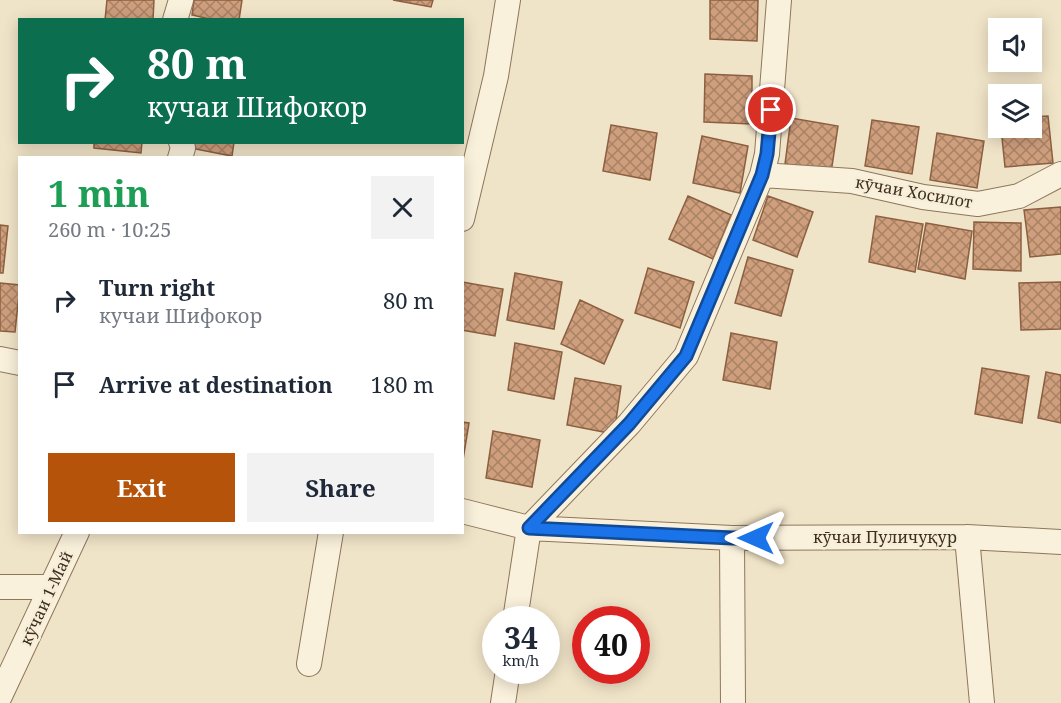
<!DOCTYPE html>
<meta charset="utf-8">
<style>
body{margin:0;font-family:"Noto Serif",serif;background:#f2f2f3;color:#1f2937;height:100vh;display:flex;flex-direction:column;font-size:22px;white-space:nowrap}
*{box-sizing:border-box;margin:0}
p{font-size:20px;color:#747a83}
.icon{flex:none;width:33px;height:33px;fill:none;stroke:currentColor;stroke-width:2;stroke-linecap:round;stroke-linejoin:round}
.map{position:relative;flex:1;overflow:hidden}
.panel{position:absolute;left:18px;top:156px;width:446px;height:378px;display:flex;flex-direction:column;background:#fff;border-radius:0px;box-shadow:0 3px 15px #0003}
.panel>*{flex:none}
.guide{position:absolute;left:18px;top:18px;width:446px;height:126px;border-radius:0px;box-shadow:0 3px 15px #0003;background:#0b6e4f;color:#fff;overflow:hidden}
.buttons{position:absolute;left:988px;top:18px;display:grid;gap:12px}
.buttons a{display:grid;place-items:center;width:54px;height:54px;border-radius:0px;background:#fff;box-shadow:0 3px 15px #0003;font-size:30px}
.speed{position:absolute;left:482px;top:606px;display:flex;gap:12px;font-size:30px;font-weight:700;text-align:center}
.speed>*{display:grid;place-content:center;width:78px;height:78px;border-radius:50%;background:#fff;box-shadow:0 3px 15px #0003;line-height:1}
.speed small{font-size:15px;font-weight:400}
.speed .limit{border:9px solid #d22;background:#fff;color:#111}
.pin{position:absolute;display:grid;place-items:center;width:51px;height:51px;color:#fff;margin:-26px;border:3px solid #fff;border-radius:50%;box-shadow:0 2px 6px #0007}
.me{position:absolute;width:66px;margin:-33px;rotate:270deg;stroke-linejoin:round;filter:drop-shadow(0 0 4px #0008)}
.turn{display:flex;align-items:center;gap:21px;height:126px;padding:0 30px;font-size:27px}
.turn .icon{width:78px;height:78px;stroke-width:2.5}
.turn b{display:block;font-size:42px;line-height:51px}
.round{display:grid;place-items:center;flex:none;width:63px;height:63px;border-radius:0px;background:#f2f2f3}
.head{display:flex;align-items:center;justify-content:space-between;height:102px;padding:0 30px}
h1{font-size:36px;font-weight:700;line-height:45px;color:#1e9e55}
.button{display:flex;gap:12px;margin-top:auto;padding:12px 30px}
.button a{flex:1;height:69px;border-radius:0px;background:#b45309;color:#fff;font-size:24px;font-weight:700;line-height:69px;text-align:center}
.button a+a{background:#f2f2f3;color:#1f2937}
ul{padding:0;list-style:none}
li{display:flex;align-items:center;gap:18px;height:84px;padding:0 30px}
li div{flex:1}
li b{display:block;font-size:22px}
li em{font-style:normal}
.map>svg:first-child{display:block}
.building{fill:url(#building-cross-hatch);stroke:#8d5f41;stroke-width:1.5}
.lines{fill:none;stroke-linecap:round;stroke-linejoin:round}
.minor-casing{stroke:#8d765c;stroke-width:26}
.minor{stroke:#faf1dc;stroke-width:24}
.route-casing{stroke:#114b97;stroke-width:15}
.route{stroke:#1a73e8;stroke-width:10}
.labels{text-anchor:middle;stroke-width:5;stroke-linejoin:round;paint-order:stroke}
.street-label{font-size:16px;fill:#3d2e20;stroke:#f7eed8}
</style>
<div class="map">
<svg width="1061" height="703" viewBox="0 0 1061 703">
<defs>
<pattern id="building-cross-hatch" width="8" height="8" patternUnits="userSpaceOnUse" patternTransform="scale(1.5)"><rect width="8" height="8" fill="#cf9f7d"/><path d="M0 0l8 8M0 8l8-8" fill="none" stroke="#a98266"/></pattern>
</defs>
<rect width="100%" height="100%" fill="#f0e4c8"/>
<path class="building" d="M107 0H154L153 20H105Z
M194 0H242L239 20H214L192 15Z
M393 0H433L431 7Z
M710 0H758L757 41 710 39Z
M705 74 752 76V124L704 122Z
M1048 116 1053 163 1005 167 1001 128H1032V117Z
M791 118 838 126 831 173 785 164Z
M872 120 919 127 912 174 865 166Z
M611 125 657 133 650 180 603 171Z
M937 133 984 141 977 188 930 180Z
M702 136 748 146 740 193 693 183Z
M94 142H142L141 153 94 148Z
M186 142H234L232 156 185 147Z
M688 196 731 215 713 259 669 239Z
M768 196 813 212 797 257 753 240Z
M1061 207V254L1030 257 1024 210Z
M876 216 923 224 915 272 869 262Z
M974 222 1021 223V271L973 269Z
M926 223 972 231 965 279 918 269Z
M0 225 8 226 3 273H0Z
M748 257 793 270 781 316 735 303Z
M648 268 694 282 680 328 635 313Z
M515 273 562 282 554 329 507 320Z
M462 282 503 289 495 336 462 330Z
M1061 282V329L1021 330 1019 283Z
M0 283 20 285 15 332 0 331Z
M580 300 623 320 604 364 561 344Z
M731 333 777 342 770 389 723 380Z
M515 343 562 352 554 399 508 390Z
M982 368 1029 376 1022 423 975 414Z
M1046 372 1061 375V423L1038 418Z
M575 378 621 386 614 434 567 425Z
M462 422 469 423 462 466Z
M493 431 540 440 532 487 486 478Z"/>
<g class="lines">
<defs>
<path id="minor" d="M175 20 181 0
M180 158 183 148 181 142
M762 175 852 181 923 197 978 204 1019 196 1061 174
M462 219 496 76 508 0
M0 359 20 363
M462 511 529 528 732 538 967 537 1061 542
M967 537 982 703
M732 538 733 703
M0 587H50
M515 620 529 528 629 424 686 356 762 175 767 154 779 0
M309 664 331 532
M0 696 77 532
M503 703 508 670"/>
</defs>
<use href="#minor" class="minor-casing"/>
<use href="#minor" class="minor"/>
</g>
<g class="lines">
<defs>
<path id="route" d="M756 538H732L529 528 629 424 686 356 762 175 767 154 771 110"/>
</defs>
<use href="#route" class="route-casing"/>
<use href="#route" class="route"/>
</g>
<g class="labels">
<g class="street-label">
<text transform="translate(914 192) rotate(10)" y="6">кӯчаи Хосилот</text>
<text x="885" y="543">кӯчаи Пуличуқур</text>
<text transform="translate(46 598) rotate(-65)" y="6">кӯчаи 1-Май</text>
</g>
</g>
</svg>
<div class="buttons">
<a><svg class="icon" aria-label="sound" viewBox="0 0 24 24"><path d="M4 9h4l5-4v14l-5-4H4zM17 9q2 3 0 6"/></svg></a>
<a><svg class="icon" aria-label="layers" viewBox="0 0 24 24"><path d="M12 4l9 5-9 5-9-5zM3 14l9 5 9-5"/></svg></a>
</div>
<div class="speed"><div>34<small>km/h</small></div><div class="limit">40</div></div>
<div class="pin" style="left:771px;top:110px;background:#d93025"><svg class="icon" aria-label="arrive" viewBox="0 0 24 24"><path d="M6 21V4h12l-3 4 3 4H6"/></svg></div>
<svg class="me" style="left:756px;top:538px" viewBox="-20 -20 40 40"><path d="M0-17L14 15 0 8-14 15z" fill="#1a73e8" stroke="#fff" stroke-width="4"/></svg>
<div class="guide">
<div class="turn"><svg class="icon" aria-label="right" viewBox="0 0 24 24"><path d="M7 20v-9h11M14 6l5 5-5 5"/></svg><div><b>80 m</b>кучаи Шифокор</div></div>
</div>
<section class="panel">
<div class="head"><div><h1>1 min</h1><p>260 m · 10:25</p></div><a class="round"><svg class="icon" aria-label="close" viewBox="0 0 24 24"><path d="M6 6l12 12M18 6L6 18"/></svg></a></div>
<ul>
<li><svg class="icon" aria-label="right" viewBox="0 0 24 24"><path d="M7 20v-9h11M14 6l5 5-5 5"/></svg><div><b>Turn right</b><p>кучаи Шифокор</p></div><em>80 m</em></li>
<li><svg class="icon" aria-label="arrive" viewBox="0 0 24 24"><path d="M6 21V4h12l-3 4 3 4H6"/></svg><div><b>Arrive at destination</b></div><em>180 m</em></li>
</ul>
<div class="button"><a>Exit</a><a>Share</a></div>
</section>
</div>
